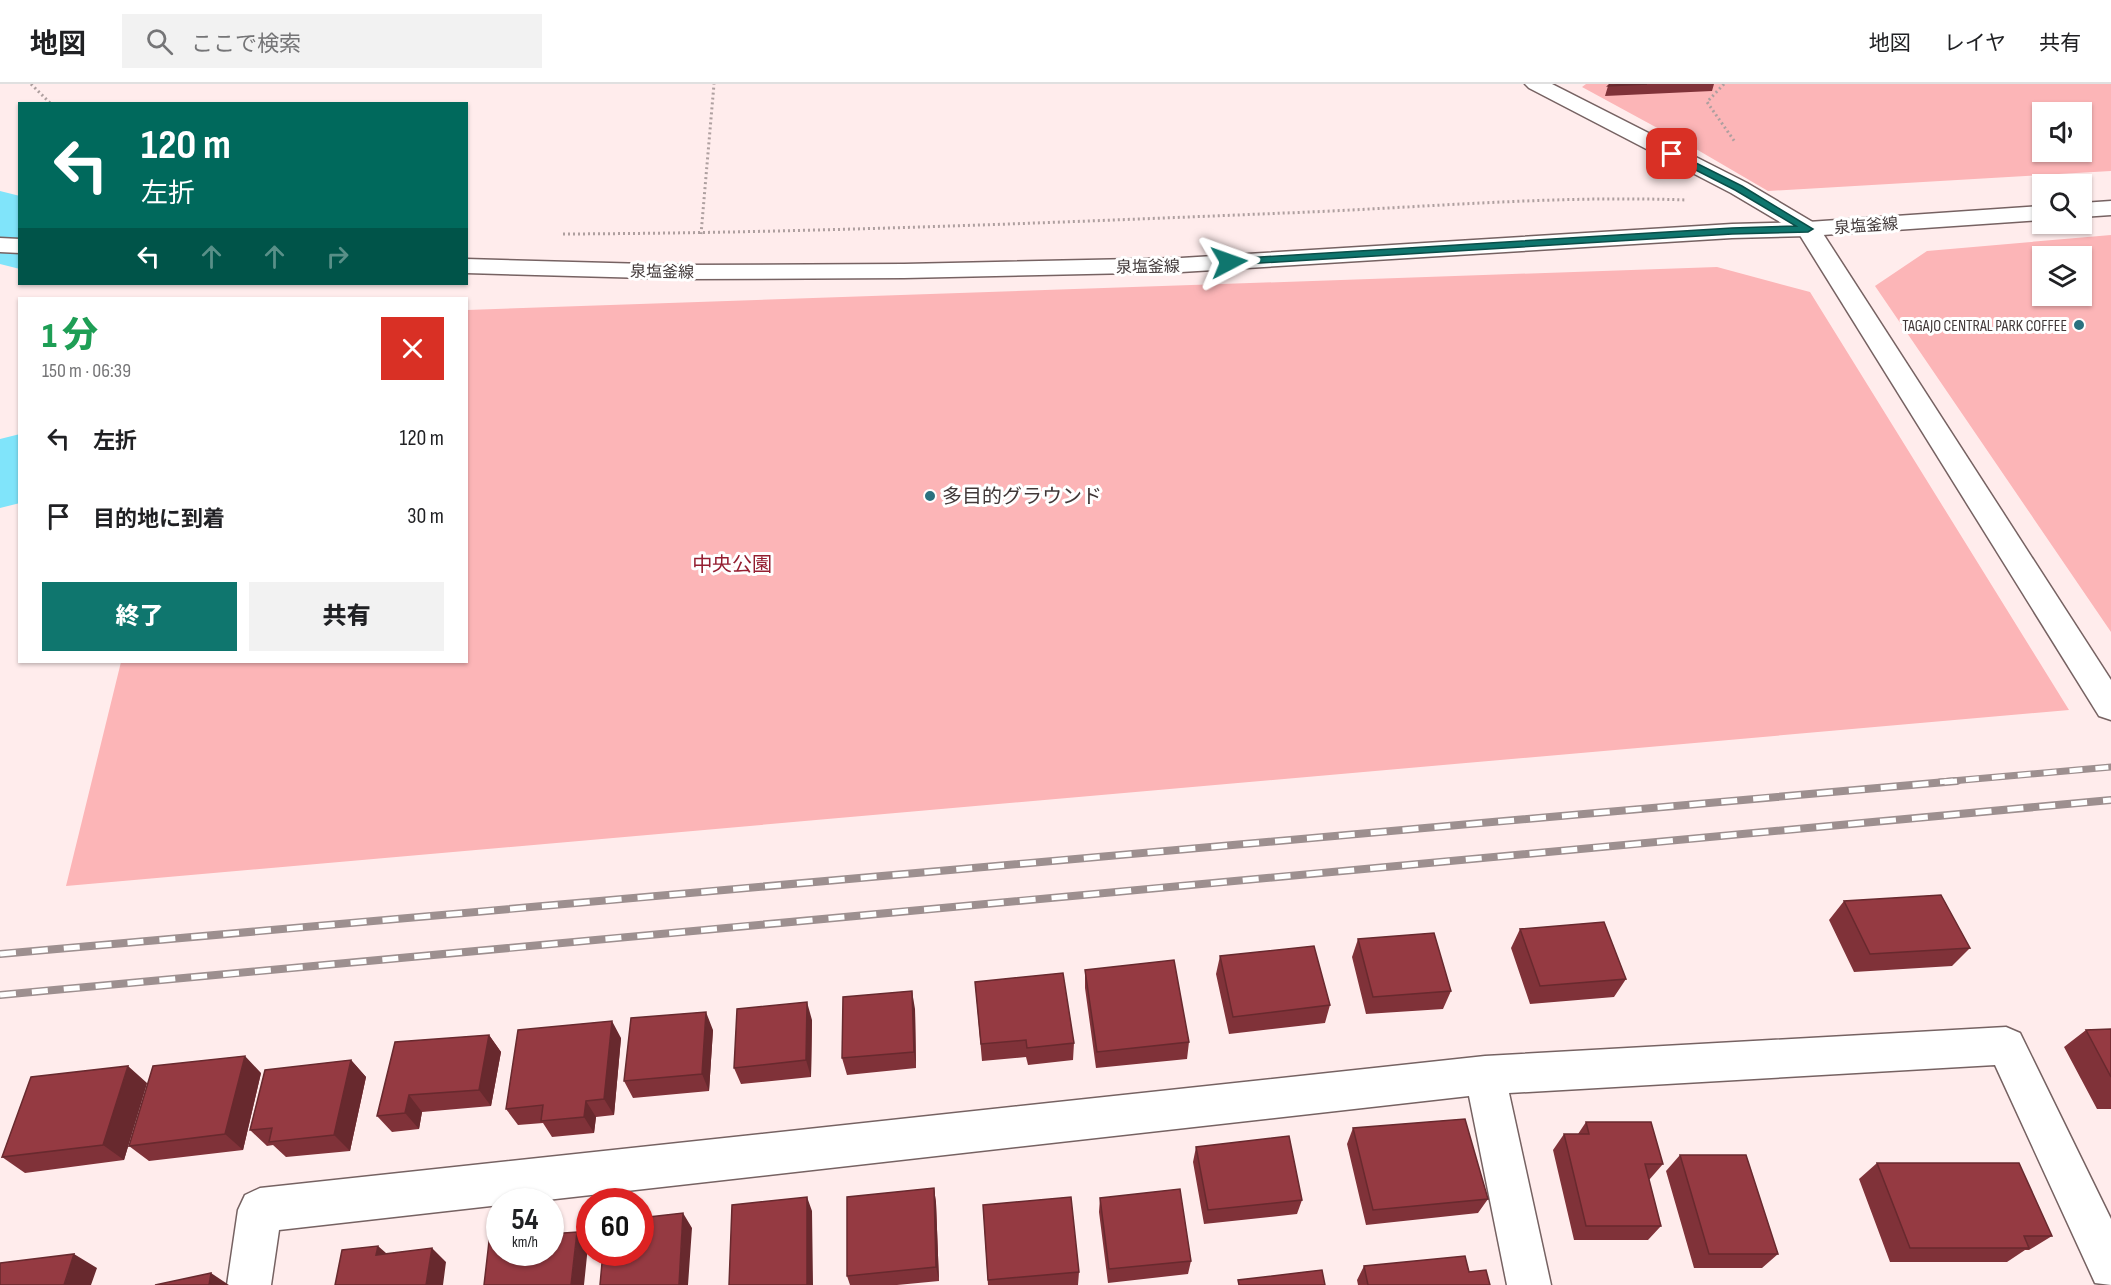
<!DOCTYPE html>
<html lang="ja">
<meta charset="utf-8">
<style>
body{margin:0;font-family:"Sofia Sans Condensed","Noto Sans JP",sans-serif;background:#f2f2f2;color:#202124;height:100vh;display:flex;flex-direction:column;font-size:22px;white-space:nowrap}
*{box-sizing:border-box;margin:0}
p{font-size:20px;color:#757577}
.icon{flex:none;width:33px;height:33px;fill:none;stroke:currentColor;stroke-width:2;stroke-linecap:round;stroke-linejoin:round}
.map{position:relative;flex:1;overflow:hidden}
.drawer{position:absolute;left:18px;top:213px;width:450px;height:366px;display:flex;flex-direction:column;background:#fff;border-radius:0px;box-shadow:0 2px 4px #0004}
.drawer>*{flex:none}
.banner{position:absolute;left:18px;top:18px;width:450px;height:183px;border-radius:0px;box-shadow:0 2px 4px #0004;background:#00695c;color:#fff;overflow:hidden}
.tools{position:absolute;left:2032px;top:18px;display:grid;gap:12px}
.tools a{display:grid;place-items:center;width:60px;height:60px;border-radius:0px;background:#fff;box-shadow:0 2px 4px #0004;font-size:30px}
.speed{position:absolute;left:486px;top:1104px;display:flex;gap:12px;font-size:30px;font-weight:700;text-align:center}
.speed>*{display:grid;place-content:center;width:78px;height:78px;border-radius:50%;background:#fff;box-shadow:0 2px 4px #0004;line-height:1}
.speed small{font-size:15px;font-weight:400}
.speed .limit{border:9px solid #d22;background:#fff;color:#111}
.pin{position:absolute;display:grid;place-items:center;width:51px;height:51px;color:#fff;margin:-26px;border-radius:12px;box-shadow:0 3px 9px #0006}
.me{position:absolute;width:66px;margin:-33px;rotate:86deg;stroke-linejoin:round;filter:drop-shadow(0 0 4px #0008)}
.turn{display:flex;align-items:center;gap:21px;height:126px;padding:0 24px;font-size:27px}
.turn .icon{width:78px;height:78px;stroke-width:2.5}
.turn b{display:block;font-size:42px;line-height:51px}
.lanes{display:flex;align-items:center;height:57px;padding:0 24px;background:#0003;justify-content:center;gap:30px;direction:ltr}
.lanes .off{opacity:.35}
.round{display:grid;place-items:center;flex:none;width:63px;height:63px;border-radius:0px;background:#f2f2f2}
.headline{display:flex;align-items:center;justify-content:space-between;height:102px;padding:0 24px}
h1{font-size:36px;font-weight:800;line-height:45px;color:#1e9e55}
.action{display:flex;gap:12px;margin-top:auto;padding:12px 24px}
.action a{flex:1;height:69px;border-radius:0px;background:#0f766e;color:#fff;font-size:24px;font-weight:800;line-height:69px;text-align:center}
.action a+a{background:#f2f2f2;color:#202124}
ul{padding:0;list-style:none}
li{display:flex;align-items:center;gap:18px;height:78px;padding:0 24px}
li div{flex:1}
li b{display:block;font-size:22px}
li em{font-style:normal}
header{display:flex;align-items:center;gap:36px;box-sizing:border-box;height:84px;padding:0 30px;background:#fff;border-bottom:2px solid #e0e0e0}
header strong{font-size:28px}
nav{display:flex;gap:33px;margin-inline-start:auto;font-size:21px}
.search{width:420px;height:54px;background:#f2f2f2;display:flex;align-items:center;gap:15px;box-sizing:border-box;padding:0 21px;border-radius:0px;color:#757577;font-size:22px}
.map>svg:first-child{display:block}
.green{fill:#fcb5b7;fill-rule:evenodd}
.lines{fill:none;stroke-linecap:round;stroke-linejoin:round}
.river{fill:#80e4fa;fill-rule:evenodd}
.minor-casing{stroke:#766262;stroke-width:3}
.tertiary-casing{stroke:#766262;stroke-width:3}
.primary-casing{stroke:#766262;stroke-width:3}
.path{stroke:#ae9f9f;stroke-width:3;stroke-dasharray:2 3;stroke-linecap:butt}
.minor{fill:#fff;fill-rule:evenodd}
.tertiary{fill:#fff;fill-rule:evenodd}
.primary{fill:#fff;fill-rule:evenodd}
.rail-far1-casing{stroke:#9d8f8f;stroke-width:7}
.rail-casing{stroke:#9d8f8f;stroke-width:8}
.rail-far1{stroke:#fff;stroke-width:4.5;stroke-dasharray:13;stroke-linecap:butt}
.rail{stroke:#fff;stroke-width:5;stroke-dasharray:16;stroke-linecap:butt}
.wall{fill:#803239}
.shaded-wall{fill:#68292e}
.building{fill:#953a42;stroke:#68292e;stroke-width:1.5}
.route{fill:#0f766e;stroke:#0a4d48;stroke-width:1.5}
.poi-dot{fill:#2b717f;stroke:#fff;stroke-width:2}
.labels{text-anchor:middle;stroke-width:6;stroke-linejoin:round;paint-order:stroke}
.far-street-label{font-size:16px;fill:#413838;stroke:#fff}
.far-poi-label{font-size:16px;fill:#413838;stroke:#fff;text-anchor:end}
.poi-label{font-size:20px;fill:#413838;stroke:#fff;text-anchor:start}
.park-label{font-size:20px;fill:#941e31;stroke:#fff}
</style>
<header>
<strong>地図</strong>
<div class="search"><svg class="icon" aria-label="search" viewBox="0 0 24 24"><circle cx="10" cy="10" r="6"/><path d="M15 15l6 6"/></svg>ここで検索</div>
<nav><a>地図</a><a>レイヤ</a><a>共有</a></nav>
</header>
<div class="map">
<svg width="2111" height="1201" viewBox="0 0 2111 1201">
<rect width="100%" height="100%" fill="#ffecec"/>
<path class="green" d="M1586 0H2111V87L1768 107 1696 65 1582 3ZM2043 28H2082V68H2043Z
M2111 151V548L1875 202 1927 167ZM2043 172H2082V212H2043Z
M1717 183 1810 208 2069 626 66 802 121 578H466L467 226Z"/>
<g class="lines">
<path class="river" d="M0 107 20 112V185L0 180Z
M20 350V419L0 424V355Z"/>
<defs>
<path id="minor" d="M1525 0H1552L1747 99 1816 140 1820 145 1816 150 1808 152 1800 150 1731 109 1529 4Z
M2006 943 2020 949 2111 1135V1201L2095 1199 1995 981 1509 1009 1551 1201H1507L1469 1012 529 1118H500V1121L279 1146 271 1201H227L238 1126 245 1111 260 1104 1485 972Z"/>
<path id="tertiary" d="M1808 138 1816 140 1820 145 2111 596V636L2099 632 1796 145 1800 140Z"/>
<path id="primary" d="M2111 117V131L2082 133V119Z
M2043 122V136L1808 152 1732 154 1181 188 904 194 684 195 466 189V175L684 181 904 180 1181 174 1732 140 1808 138Z
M0 154 20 155V169L0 168Z"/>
</defs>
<use href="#minor" class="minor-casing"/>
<use href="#tertiary" class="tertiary-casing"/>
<use href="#primary" class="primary-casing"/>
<path class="path" d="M31 0 51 20
M1724 0 1707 18 1735 58
M563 150C804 149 1045 139 1285 129 1419 124 1552 111 1686 116
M701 150 714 0"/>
<use href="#minor" class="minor"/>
<use href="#tertiary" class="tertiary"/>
<use href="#primary" class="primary"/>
<defs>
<path id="rail-far1" d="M1940 698 2111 683"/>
<path id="rail" d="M0 870 1957 697
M0 911 2111 716"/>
</defs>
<use href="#rail-far1" class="rail-far1-casing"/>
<use href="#rail" class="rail-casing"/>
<use href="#rail-far1" class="rail-far1"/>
<use href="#rail" class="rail"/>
</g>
<path class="wall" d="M1610 0H1714L1712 7 1605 12 1608 2Z
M1844 817 1970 864 1952 882 1854 888 1829 836Z
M1520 845 1626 895 1614 913 1530 920 1511 864Z
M1358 855 1451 907 1443 925 1366 930 1352 873Z
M1220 872 1330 921 1325 939 1229 950 1216 890Z
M1085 886 1189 958 1187 975 1096 984 1085 904Z
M975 898 1074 959 1073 976 1028 981 1026 973 982 977Z
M915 925 916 984 847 991 842 974Z
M812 936 811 993 741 1000 734 984Z
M2111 945V1025H2097L2064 963 2086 946Z
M713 946 709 1007 633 1014 624 997Z
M489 951 501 968 491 1022 422 1028 419 1045 392 1048 377 1032Z
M621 954 614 1031 596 1033 594 1049 552 1053 543 1039 518 1041 506 1025Z
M351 976 366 993 350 1067 286 1073 273 1061 267 1062 250 1046Z
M261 989 243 1066 149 1077 129 1062Z
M147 999 124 1076 25 1089 2 1073Z
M1586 1038 1663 1080 1649 1096 1661 1142 1648 1156H1574L1553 1066 1564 1050H1578Z
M1353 1044 1488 1115 1478 1129 1366 1141 1347 1060Z
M1196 1063 1302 1116 1297 1130 1204 1140 1193 1078Z
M1680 1071 1778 1170 1762 1184H1694L1666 1087Z
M1877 1079 2052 1152 2029 1166H2025L2007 1178H1890L1859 1095Z
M934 1104 936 1119 939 1197 897 1201H850L847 1192Z
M1100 1114 1191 1177 1188 1190 1108 1199 1099 1128Z
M983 1121 1079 1188 1078 1201H988Z
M1364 1182 1490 1201H1358L1357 1196Z"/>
<path class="shaded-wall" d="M912 907 915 925 916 984 914 968Z
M807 918 812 936 811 993 806 976Z
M706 928 713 946 709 1007 702 990Z
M612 937 621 954 614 1031 604 1015Z
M489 951 501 968 491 1022 479 1006Z
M245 972 261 989 243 1066 225 1050Z
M351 976 366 993 350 1067 334 1051Z
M128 982 147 999 124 1076 103 1061Z
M409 1011 422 1028 419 1045 405 1029Z
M586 1017 596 1033 594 1049 584 1033Z
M934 1104 936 1119 939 1197 936 1183Z
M807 1113 812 1127 813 1201H807Z
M683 1129 692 1144 688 1201H679Z
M577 1148 588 1162 584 1201H571Z
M378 1162 394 1176 376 1171Z
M432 1164 446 1178 443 1201H426Z
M74 1170 97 1184 91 1201H64Z
M211 1189 229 1201H209Z"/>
<path class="building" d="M1610 0H1647L1608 2Z
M1941 811 1970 864 1870 870 1844 817Z
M1604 838 1626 895 1540 902 1520 845Z
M1434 849 1451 907 1373 913 1358 855Z
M1314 862 1330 921 1233 933 1220 872Z
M1174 876 1189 958 1097 968 1085 886Z
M1063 889 1074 959 1027 964 1026 956 981 960 975 898Z
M912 907 914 968 842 974 843 913Z
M807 918 806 976 734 984 737 925Z
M706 928 702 990 624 997 631 934Z
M612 937 604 1015 586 1017 584 1033 541 1037 543 1021 506 1025 518 946Z
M2111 945V993L2086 946Z
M489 951 479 1006 409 1011 405 1029 377 1032 395 958Z
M245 972 225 1050 129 1062 153 982Z
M351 976 334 1051 269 1058 272 1044 250 1046 265 986Z
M128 982 103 1061 2 1073 31 993Z
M1465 1035 1488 1115 1373 1126 1353 1044Z
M1586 1038H1651L1663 1080H1645L1661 1142H1586L1564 1050H1589Z
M1289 1052 1302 1116 1208 1126 1196 1063Z
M1680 1071H1746L1778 1170H1709Z
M1877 1079H2019L2052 1152H2024L2029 1164H1910Z
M934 1104 936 1183 847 1192V1113Z
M1180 1105 1191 1177 1109 1185 1100 1114Z
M807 1113V1201H729L732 1121Z
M1071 1113 1079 1188 988 1196 983 1121Z
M683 1129 679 1201H600L603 1168H640V1134Z
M500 1148V1168H550V1150L577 1148 571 1201H484L490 1149Z
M378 1162 376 1171 432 1164 426 1201H335L342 1166Z
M74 1170 64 1201H0V1179Z
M1465 1172 1469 1188 1486 1186 1490 1201H1368L1364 1182Z
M1322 1186 1325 1201H1239L1238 1196Z
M211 1189 209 1201H155Z"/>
<path class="route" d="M1672 67 1742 102 1813 145 1808 148 1732 150 1229 181 1224 178 1229 175 1732 144 1796 142 1735 106 1668 72 1667 70Z"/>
<g class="poi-dot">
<circle cx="2079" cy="241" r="6"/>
<circle cx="930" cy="412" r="6"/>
</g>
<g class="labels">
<g class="far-street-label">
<text transform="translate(1866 141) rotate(-4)" y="6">泉塩釜線</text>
<text transform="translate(1148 182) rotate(-1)" y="6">泉塩釜線</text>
<text transform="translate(662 187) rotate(1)" y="6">泉塩釜線</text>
</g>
<g class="far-poi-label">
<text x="2067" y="247">TAGAJO CENTRAL PARK COFFEE</text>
</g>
<g class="poi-label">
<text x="942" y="419">多目的グラウンド</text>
</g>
<g class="park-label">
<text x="732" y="487">中央公園</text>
</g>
</g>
</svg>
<div class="tools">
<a><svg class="icon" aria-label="sound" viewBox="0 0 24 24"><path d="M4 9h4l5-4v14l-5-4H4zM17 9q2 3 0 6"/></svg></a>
<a><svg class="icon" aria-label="search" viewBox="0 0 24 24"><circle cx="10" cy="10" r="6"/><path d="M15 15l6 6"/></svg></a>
<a><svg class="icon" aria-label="layers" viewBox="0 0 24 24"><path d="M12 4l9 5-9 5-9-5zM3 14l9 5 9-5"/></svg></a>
</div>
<div class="speed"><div>54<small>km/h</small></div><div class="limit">60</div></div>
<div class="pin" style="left:1672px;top:70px;background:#d93025"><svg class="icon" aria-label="arrive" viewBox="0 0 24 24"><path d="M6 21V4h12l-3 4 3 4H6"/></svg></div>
<svg class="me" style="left:1229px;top:178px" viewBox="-20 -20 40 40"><path d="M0-17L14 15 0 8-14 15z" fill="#0f766e" stroke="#fff" stroke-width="4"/></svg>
<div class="banner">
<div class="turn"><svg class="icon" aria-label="left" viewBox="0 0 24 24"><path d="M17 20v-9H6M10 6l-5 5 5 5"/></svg><div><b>120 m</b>左折</div></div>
<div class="lanes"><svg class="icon" aria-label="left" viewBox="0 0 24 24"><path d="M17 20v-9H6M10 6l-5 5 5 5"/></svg><svg class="icon off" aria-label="ahead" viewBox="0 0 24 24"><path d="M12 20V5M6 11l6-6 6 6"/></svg><svg class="icon off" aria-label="ahead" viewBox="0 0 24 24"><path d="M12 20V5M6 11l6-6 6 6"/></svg><svg class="icon off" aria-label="right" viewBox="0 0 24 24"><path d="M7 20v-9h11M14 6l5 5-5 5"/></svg></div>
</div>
<section class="drawer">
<div class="headline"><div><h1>1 分</h1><p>150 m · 06:39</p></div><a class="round" style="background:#d93025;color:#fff"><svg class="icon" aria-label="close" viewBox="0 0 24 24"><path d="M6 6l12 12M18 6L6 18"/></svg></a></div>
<ul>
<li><svg class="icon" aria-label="left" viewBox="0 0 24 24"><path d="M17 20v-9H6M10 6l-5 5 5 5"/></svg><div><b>左折</b></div><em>120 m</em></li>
<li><svg class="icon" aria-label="arrive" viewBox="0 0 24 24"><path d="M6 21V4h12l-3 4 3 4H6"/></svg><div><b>目的地に到着</b></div><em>30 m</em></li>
</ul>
<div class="action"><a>終了</a><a>共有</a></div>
</section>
</div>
